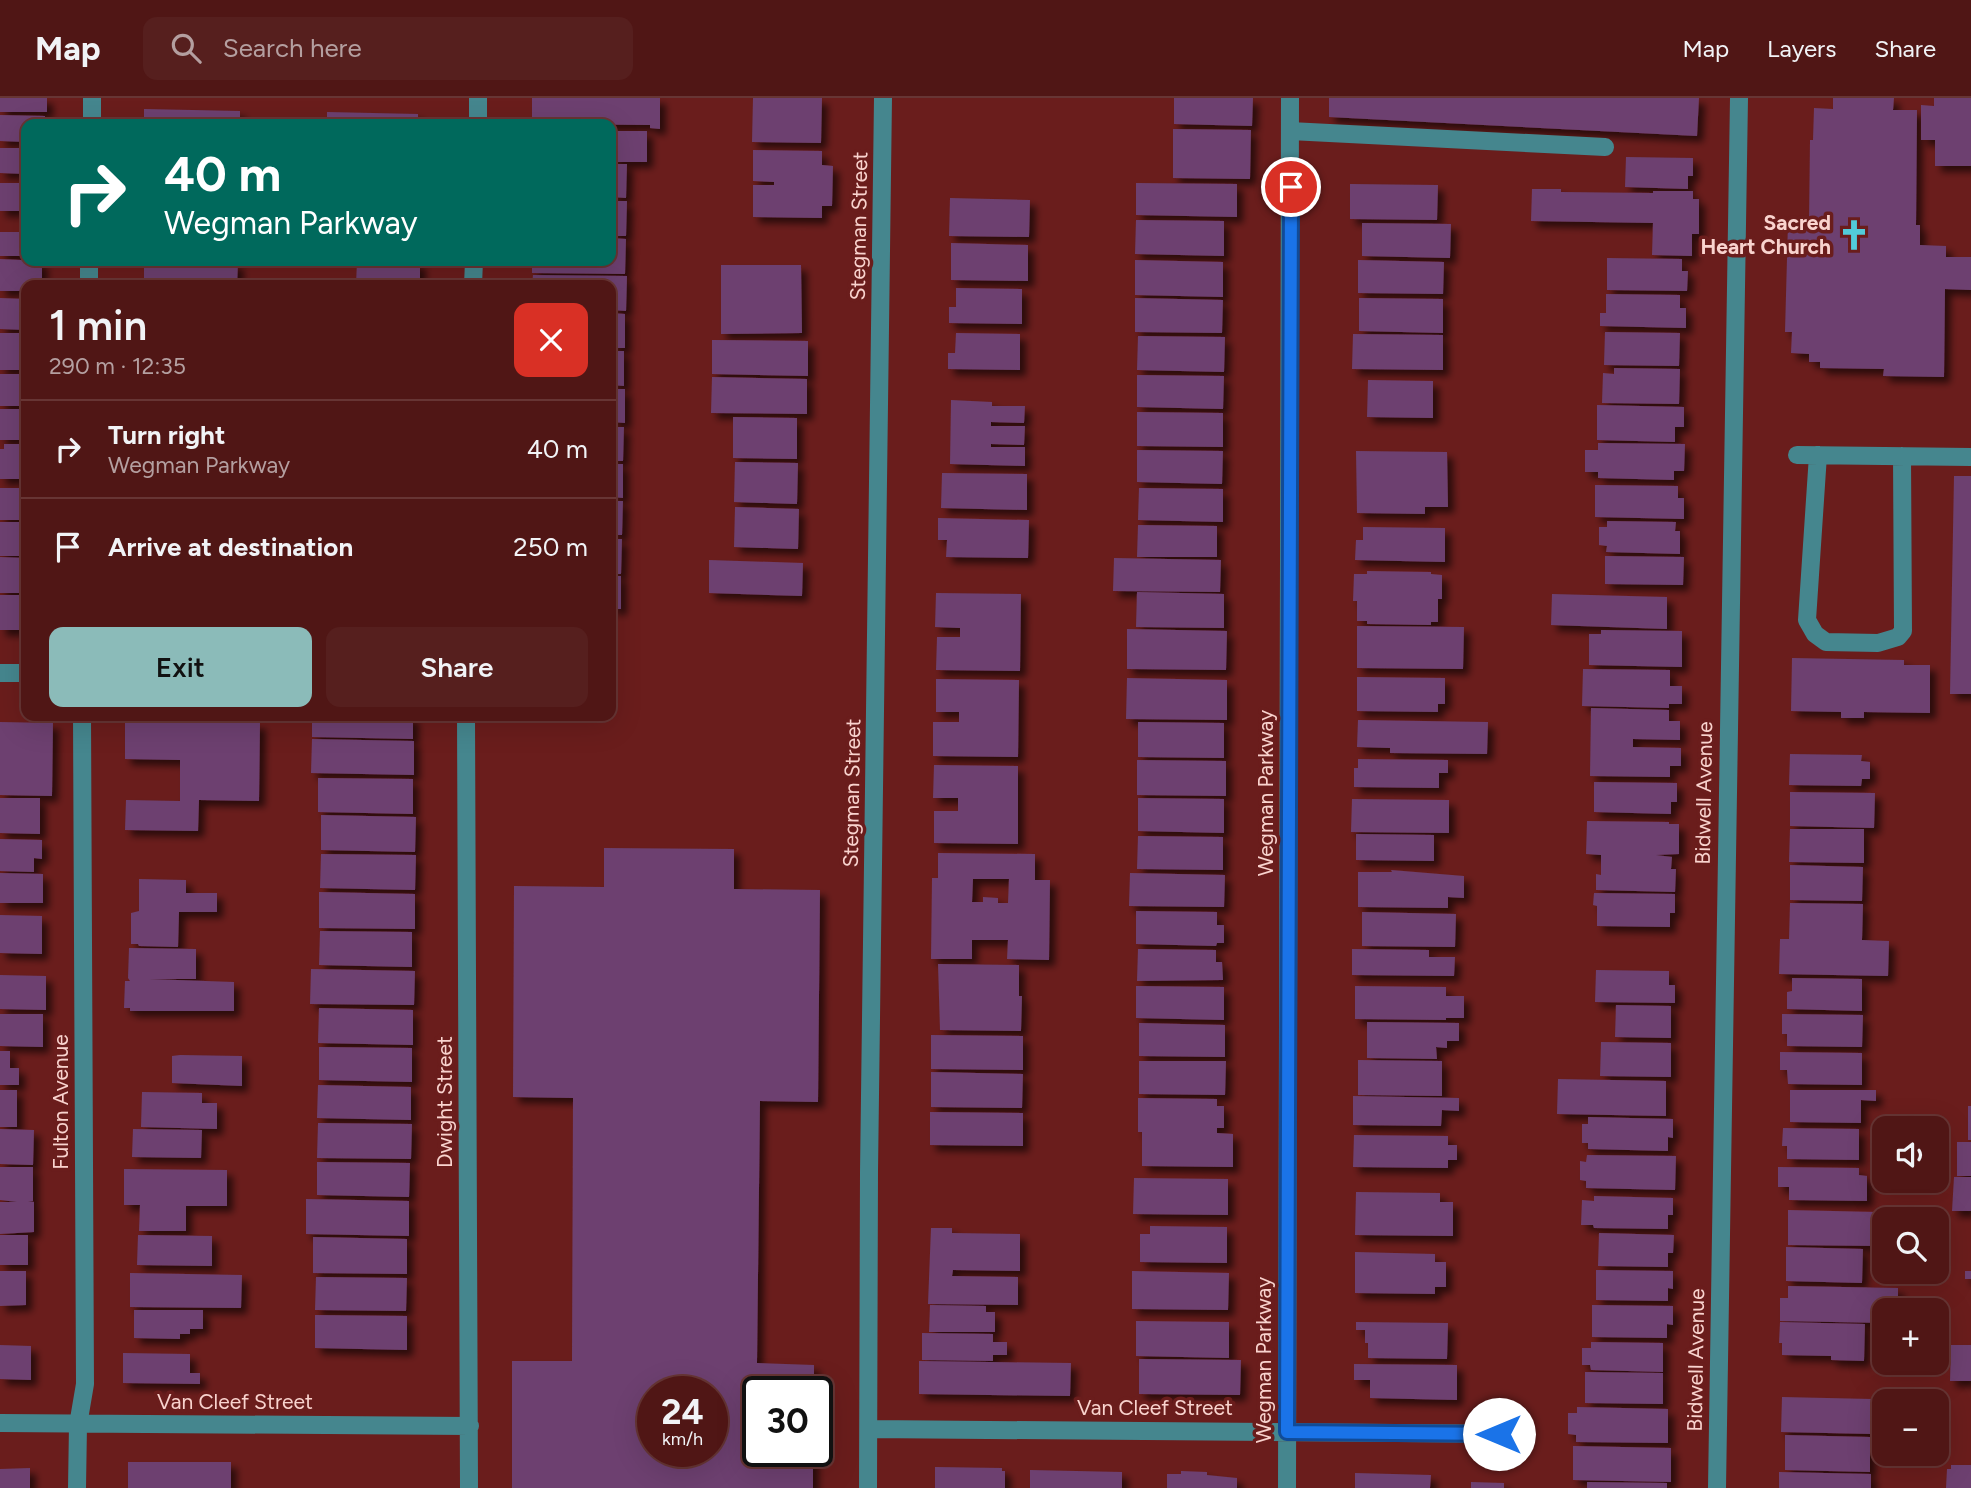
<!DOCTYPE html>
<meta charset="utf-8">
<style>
body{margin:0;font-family:Figtree,sans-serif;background:#561f1e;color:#f1f3f6;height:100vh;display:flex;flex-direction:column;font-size:26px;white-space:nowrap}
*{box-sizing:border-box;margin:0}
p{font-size:23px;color:#b49fa0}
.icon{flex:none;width:38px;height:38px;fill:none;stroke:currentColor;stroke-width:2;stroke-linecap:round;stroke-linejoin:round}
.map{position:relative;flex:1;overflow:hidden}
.side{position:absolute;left:21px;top:182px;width:595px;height:441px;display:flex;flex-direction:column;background:#501615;border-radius:14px;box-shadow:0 7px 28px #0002,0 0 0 2px #673534}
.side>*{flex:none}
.top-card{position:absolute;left:21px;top:21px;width:595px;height:147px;border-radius:14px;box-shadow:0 7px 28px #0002,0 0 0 2px #673534;background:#00695c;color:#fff;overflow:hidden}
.fabs{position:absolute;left:1872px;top:1018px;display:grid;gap:14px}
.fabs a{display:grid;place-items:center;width:77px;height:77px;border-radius:14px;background:#501615;box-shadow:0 7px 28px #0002,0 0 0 2px #673534;font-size:35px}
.speed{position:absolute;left:637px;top:1278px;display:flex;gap:14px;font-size:35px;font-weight:700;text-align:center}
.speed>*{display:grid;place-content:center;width:91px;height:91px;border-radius:50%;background:#501615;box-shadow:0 7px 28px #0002,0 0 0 2px #673534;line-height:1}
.speed small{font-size:18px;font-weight:400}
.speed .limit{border:4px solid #111;border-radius:10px;background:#fff;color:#111}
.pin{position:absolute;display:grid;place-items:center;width:60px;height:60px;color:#fff;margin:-30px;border:4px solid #fff;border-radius:50%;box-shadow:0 2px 7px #0007}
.me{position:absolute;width:77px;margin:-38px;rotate:270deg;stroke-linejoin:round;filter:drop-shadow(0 0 5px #0008)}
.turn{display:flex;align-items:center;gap:24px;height:147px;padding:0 28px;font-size:32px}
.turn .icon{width:91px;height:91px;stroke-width:2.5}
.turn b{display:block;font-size:49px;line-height:60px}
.round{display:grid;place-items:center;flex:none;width:74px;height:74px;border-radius:14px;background:#561f1e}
.overview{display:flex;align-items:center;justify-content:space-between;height:119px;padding:0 28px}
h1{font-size:42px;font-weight:600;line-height:52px}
.cta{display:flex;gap:14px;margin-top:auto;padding:14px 28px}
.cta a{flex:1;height:80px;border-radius:14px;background:#8bbbb9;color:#111;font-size:28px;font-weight:600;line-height:80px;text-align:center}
.cta a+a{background:#561f1e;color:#f1f3f6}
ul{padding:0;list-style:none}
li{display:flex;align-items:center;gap:21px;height:98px;padding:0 28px;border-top:2px solid #673534}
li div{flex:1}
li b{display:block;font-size:26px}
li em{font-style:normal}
header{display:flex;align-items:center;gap:42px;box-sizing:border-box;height:98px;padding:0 35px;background:#501615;border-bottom:2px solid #673534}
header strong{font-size:33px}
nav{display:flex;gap:38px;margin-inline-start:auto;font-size:24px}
.search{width:490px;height:63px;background:#561f1e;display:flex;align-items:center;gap:18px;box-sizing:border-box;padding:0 24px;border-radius:14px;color:#b49fa0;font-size:26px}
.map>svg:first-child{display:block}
.building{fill:#6d416f;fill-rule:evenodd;filter:url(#shadow)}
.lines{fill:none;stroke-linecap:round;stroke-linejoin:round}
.minor{stroke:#45868e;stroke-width:18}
.route-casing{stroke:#114b97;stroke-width:18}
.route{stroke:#1a73e8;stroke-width:12}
.labels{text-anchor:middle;stroke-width:7;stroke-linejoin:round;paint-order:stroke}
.poi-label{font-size:21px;font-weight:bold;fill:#f9d3ce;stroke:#6a1d1c;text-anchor:end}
.street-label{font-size:21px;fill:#f9d3ce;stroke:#6a1d1c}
</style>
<header>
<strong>Map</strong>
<div class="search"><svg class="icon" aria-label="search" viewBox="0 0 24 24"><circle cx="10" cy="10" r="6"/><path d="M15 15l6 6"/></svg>Search here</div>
<nav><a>Map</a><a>Layers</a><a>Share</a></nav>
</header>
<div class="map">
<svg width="1971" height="1390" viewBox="0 0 1971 1390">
<defs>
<filter id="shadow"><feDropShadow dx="6" dy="6" stdDeviation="3.5" flood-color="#0009"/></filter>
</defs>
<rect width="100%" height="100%" fill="#6a1d1c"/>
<path class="building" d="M0 0H47V14H0Z
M532 0H660V31L650 30V27L532 26Z
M753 0H822L821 45 752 44Z
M1174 0H1253L1252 28 1174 26Z
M1329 0H1699L1697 38 1329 19Z
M1833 0H1894L1893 12H1917L1916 127H1920V147L1946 148V159H1971V192L1945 191 1944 279 1883 278 1884 271 1820 270V264H1809V256L1791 255 1792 234H1785L1788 124 1809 125 1810 42H1813L1814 10 1833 11Z
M1934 0H1971V68H1935V42H1921V7L1934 8Z
M144 11 240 13V26H144Z
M327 14 418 16V26H327Z
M0 17 45 18V26H26V44L0 43Z
M1173 31 1251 32 1250 81 1173 80Z
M611 33H647V64H611Z
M0 50H26V76L0 75Z
M753 52 822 53V67L833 68 832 108H822V120L753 119V87H774V84L753 83Z
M1626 59 1693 60V78H1688V91L1625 89Z
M611 66H627L626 100 611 99Z
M0 85H26V113H0Z
M1136 85 1237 86V119L1136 117Z
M1350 86 1438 87 1437 122 1350 121Z
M1532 91H1561V94L1653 95V93H1693V101H1699V136H1692V158L1652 157 1653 125 1531 123Z
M950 100 1030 102 1029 139 949 138Z
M611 103H627L626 138H611Z
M1136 122 1224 123V158L1135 156Z
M1362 125 1451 126 1450 160 1362 158Z
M0 134H26V158H0Z
M611 140 626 141 625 176 532 175V163H611Z
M951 145 1028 147V183L951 182Z
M1607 160 1682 161V173H1688L1687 193 1607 192Z
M0 161 42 163V187H26V193H0Z
M1135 162 1223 164V199L1135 197Z
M1358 162 1444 164 1443 196 1358 195Z
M144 163 238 165 237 187H144Z
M357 163 420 164V187H356Z
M721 167H801L802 235 721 236Z
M533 177 627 178 626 213 611 212V187H532Z
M956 190 1022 191V226L949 225V209H956Z
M1606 196 1680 197V210H1686V230L1600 228V215H1606Z
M0 200 26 201V232L0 231Z
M1135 200 1223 202 1222 235 1135 234Z
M1359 200 1443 201V235L1359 233Z
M611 215 625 216V250H611Z
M1605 234 1680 235 1679 268 1604 267Z
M0 235H26V272H0Z
M956 235 1020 236V272L948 271V255H955Z
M1353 236 1443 237V272L1352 271Z
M1138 238 1225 239 1224 274 1137 272Z
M712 242 808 243V278L712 276Z
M611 253H624V288L611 287Z
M1614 270 1680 271 1679 306 1602 305 1603 275 1614 276Z
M0 276H26V308H0Z
M1137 277 1224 278 1223 311 1137 309Z
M712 279 807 281V316L711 315Z
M1368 282 1433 283V320L1367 319Z
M611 291H625V325L611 324Z
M951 302 992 304V308H1025L1024 325 991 324V328H1025L1024 347 991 346V349H1025V368L950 366Z
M1597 307 1684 309V329H1675V344L1597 342Z
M0 311H26V342H0Z
M1137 314 1223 315V349L1137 348Z
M733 319 797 320V361L733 360Z
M611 329H624L623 363H611Z
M1598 345 1685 346 1684 373H1674V382L1598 380V374H1585V352H1598Z
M4 346H26V381H0V351H4Z
M1137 352 1223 353 1222 386 1137 384Z
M1356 353 1447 354 1448 409H1425V416L1357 415Z
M735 364 798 365 797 406 734 404Z
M611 366H623V400L611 399Z
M942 375 1027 376V412L941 410Z
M1954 378H1971V596H1950Z
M1595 387 1678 388V400H1684V421L1595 419Z
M0 390H26V422H0Z
M1139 390 1223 391V424L1138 422Z
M611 403H623L622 437H611Z
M735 409 799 411 798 451 734 449Z
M938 420 1029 422 1028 460 946 459 947 442H938Z
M1607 423 1676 424 1675 433H1680V456L1606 454 1607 448 1599 447V429H1607Z
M0 424H26V458H0Z
M1138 427 1217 428V459H1137Z
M1363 429 1445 430V464L1355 462 1356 442H1363Z
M611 441H622L621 476H611Z
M1605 458 1684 459 1683 487 1605 486Z
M0 459 26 460V495H0Z
M1114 460 1221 462 1220 494 1113 493Z
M709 462 803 465 802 498 709 495Z
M1367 473 1431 474V476L1442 477V501H1438V524H1431V527L1367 526V523H1357V503H1353L1354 476H1367Z
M611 478H621V511H611Z
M1137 494 1224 496V530L1136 529Z
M936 495 1021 496 1020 573 936 572 937 539H960V530L935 529Z
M1552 496 1667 499V531L1551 527Z
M0 497H26V532H0Z
M1357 528 1464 529 1463 571 1357 570Z
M1127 531 1227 533 1226 572 1127 571Z
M1601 532 1682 533V569L1589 567V536H1601Z
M1792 560 1904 562V567H1930V615L1864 614V620H1841V614L1791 613Z
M1583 571 1670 572V588H1682V606H1669V610L1582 608Z
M1357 579 1445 580V606H1438V614L1357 613Z
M1127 580 1227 582V622L1126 621Z
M936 581 1019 582 1018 659 933 658V624H959V614H936Z
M1591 610 1669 612V623H1680V642L1633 641V649L1681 650V668H1670V679L1590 678Z
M312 618H413V641L312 639Z
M1358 622 1488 624 1487 656 1390 655V650L1357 649Z
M0 624 53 625 52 698 0 697Z
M125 624 260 625 259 703 199 702 198 733 125 732 126 702 180 703V662L125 661Z
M1138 624 1224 625V660L1138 659Z
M312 641 414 643V677L311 675Z
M1790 656 1862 657 1861 663 1870 664V681H1862L1861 688 1789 687Z
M1358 661 1448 662V675H1439V690L1354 689V670H1358Z
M1137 662 1226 663V698L1137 697Z
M934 667 1018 668V746L934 745V713H958V700H933Z
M318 680 413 681V716L318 714Z
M1594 684 1677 685V704H1671V716L1594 714Z
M1790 694 1875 695 1874 730 1790 728Z
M0 700H40V736L0 735Z
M1138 700 1224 701V735L1138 733Z
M1352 701 1449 702V735L1351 734Z
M321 717 416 719 415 754 321 752Z
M1587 723 1669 724V726H1679V756L1656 757 1672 759 1671 771H1676L1675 794 1596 792V776L1601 777V757L1586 756Z
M1790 731H1864V765L1789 764Z
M1356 736 1434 737V763L1356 762Z
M1138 738 1223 739V772L1137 771Z
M0 741 42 742V761L34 760V774L0 773Z
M604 750 734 751V791L820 792 818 1004 760 1003 757 1265 814 1267V1293H758V1353H813V1390H512V1263H572L573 1000 513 999 514 788 604 789ZM653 1293H712V1353H653Z
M938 755 1035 756V782H1050L1049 862 1007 861 1008 842H972V861H931L932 780H938ZM973 781H1009L1008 805H998V800L983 799V804H972Z
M321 756 416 757 415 792 320 790Z
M1790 767 1863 769 1862 803 1790 802Z
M1391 772 1464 778V800L1448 799V810L1358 809V774H1392Z
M0 775 43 776V805H0Z
M1130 775 1225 777 1224 809 1129 808Z
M139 781 186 782V795H217V814H179L178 849 139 848 138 846H131V815L139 813Z
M319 794 415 796V831L319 830Z
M1594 795 1675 796V815H1670V829L1597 828V808L1593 807Z
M1790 805 1863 806 1862 842 1889 843 1888 878 1779 876 1780 841H1789Z
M1136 813 1217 814V827H1224V845H1217L1216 848 1136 846Z
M1362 814 1456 816 1455 849 1362 848Z
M0 817 42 818V856L0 855Z
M320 833 412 834V869L319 867Z
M129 850 196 851V881H149L234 884V913H130V910H124L125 883H130L128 880Z
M1138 851 1216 852V864H1222L1223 882 1137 883Z
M1352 851 1429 852V859H1455L1454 878 1352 877Z
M938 866 1019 867V898H1022L1021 933 940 932Z
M311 871 415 873 414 907 310 906Z
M1596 872 1669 873V887H1675V905L1595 904Z
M0 877 46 878V912L0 911Z
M1792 880 1862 881V913L1787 911V894L1792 893Z
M1136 888 1224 889V922L1136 920Z
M1355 888 1446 889V898H1464V920H1446V922L1355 921Z
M1616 907 1671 908V940L1615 939Z
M319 910 413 912V947L318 945Z
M0 916H43V949L0 948Z
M1782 916 1863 917 1862 949 1787 948V936H1782Z
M1367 924 1459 925V943H1447V950L1436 949 1437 961 1367 960Z
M1139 925 1225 927V959L1139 958Z
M931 937 1023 938V972L931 971Z
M1601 944 1671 945V979L1600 978Z
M319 949 412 950V984L319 982Z
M0 953H10V970H19V987H0Z
M1780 954 1862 955V987L1788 986 1787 972H1780Z
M180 957 242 958V988L172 985V958Z
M1358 962 1442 963V998L1358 997Z
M1139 963H1226L1225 997 1139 996Z
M931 974 1023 976 1022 1010 931 1009Z
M1558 981 1666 983V1018L1557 1016Z
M318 987 411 989V1022L317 1020Z
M0 992H17V1029H0Z
M1790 992H1876V1003L1861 1002V1025L1790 1024Z
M142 994 202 995V1005H217V1031L141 1029Z
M1353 998 1459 1000V1013L1442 1012 1441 1028 1353 1027Z
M1138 1000 1217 1001V1008H1224V1030H1217V1035L1233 1036V1069L1142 1068V1034H1138Z
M1968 1008H1971V1042H1968Z
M930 1014 1023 1015V1048L930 1047Z
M1588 1019 1673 1021V1040L1668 1039V1053L1588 1051V1045H1582V1026H1588Z
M318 1025 412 1026 411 1061 317 1060Z
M1783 1030 1859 1031V1062L1787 1061V1048H1782Z
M0 1031 34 1032 33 1067 0 1066Z
M133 1031 202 1032 201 1060 132 1059Z
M1354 1037 1448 1038V1047H1457V1062H1448V1070L1353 1069Z
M1957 1044H1971V1078H1957Z
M1587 1057 1676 1058 1675 1092 1586 1090V1083L1580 1082V1063L1586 1064Z
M317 1064 410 1065 409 1099 317 1097Z
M0 1069H33V1103H28L34 1104V1134L0 1136V1104H17L0 1102Z
M1778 1069 1859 1070V1077L1867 1078V1103L1789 1102V1089H1778Z
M124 1071 227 1072V1108H186V1133H139L140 1107H124Z
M1954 1079H1971V1113H1952Z
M1134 1080 1228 1081V1117L1133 1116Z
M1356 1094 1440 1095V1104H1453V1138L1355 1137Z
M1594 1098 1673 1100V1117H1668V1131L1594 1130 1593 1127H1581L1582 1102 1594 1103Z
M306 1101 409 1103V1138L306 1136Z
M1788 1112 1877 1114V1148L1788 1147Z
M1150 1128 1227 1129V1165L1140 1164V1136H1150Z
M931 1130H952V1135L1020 1136V1173L953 1172 952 1178 1018 1179V1207L928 1206Z
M1599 1135 1674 1137 1673 1155H1668V1169L1598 1168Z
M0 1137H28V1167H0Z
M138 1137 212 1138V1168L137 1167Z
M313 1139 407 1141V1176L313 1175Z
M1786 1149 1863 1151 1862 1185 1786 1183Z
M1355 1154 1435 1156V1164H1446V1189H1435V1196L1355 1195Z
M1596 1172 1673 1173V1191L1668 1190V1203L1596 1202Z
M0 1173H26V1207L0 1208Z
M1132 1173 1229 1175 1228 1212 1132 1211Z
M1965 1173H1971V1181H1965Z
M130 1175 242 1177 241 1210 130 1209Z
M316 1179 407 1180 406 1213 315 1212Z
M1788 1188 1898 1190V1213H1885V1225L1780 1223V1200H1788Z
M930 1207 986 1208V1214H995V1234H929Z
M1592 1207 1673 1208V1227L1667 1226V1240L1592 1239Z
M134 1212H203V1231H190V1236H180V1241L134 1240Z
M315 1217 407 1218V1252L315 1250Z
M1136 1223 1229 1224V1260L1136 1258Z
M1356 1224 1448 1225 1447 1261 1368 1260V1245H1365V1232H1356Z
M1780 1224 1865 1226 1864 1263 1831 1262V1258L1782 1257V1245H1779Z
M922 1235 993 1236V1244H1007V1257H993V1263L922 1262Z
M1591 1244 1663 1245V1274L1591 1272 1590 1267H1582V1250H1591Z
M0 1247 31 1248V1282L0 1281Z
M1951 1247H1971V1283H1950Z
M123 1255 190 1256V1275H200V1286L123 1285Z
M1139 1261 1241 1262 1240 1297 1139 1296Z
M919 1263 1071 1265 1070 1298 919 1296Z
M1354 1266 1457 1267V1302L1370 1300V1282H1354Z
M1585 1274 1663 1275V1306L1585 1305Z
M1782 1299 1872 1301V1336L1781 1334Z
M1577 1309 1668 1311V1345L1576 1344V1337L1568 1336V1315H1577Z
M1785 1337 1870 1339V1374L1785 1372Z
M1573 1348 1671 1350V1384L1573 1382Z
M128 1364H231V1390H128Z
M1951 1367H1971V1390H1946L1947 1371H1951Z
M935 1369 1002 1370V1373H1005V1390H935Z
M30 1370V1390H0V1371Z
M1030 1372 1122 1374V1390H1030Z
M1181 1373 1207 1374V1377L1237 1380V1390H1167V1376H1181Z
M1779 1374 1871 1376V1390H1779Z
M1355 1375 1431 1377 1430 1390H1355Z
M1471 1384 1504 1385V1390H1471Z
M1587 1384 1667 1385V1390H1587Z"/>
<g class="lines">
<path class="minor" d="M92 26V0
M478 26V0
M1290 33 1605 49
M89 187V163
M473 187 474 163
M1797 357 1971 359
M1818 357 1807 522 1815 536 1826 544 1878 545 1898 539 1903 533 1902 358
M0 575H26
M466 618 469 1390
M0 1325 470 1328
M869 1331 1524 1336
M77 1390 78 1327 85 1286 82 618
M868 1390 869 1074 883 0
M1287 1390 1290 0
M1717 1390 1739 0"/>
</g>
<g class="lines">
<defs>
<path id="route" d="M1291 89 1287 1334 1499 1336"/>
</defs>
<use href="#route" class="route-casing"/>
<use href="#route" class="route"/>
</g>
<defs>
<symbol id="church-bare" viewBox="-9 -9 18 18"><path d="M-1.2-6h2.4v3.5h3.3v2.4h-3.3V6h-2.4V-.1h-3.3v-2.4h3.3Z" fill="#52cbd9" stroke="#6a1d1c" stroke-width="2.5" paint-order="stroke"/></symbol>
</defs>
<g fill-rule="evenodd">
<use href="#church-bare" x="1832" y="115" width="44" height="44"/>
</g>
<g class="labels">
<g class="poi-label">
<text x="1831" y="132">Sacred<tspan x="1831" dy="24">Heart Church</tspan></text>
</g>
<g class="street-label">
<text transform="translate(859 128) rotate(-89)" y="7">Stegman Street</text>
<text transform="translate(852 695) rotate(-89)" y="7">Stegman Street</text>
<text transform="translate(1266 695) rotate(-90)" y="7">Wegman Parkway</text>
<text transform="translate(1704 695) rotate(-89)" y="7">Bidwell Avenue</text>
<text transform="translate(61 1004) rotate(-90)" y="7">Fulton Avenue</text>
<text transform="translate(445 1004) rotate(-90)" y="7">Dwight Street</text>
<text transform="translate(1264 1262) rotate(-90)" y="7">Wegman Parkway</text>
<text transform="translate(1696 1262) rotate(-89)" y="7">Bidwell Avenue</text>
<text x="235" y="1311">Van Cleef Street</text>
<text x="1155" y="1317">Van Cleef Street</text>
</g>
</g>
</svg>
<div class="fabs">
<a><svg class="icon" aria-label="sound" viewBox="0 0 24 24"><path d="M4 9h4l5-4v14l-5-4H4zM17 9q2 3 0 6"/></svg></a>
<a><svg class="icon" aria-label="search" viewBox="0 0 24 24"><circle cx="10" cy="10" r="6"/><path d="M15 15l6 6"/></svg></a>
<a>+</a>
<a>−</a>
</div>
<div class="speed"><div>24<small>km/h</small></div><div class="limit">30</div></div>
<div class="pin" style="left:1291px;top:89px;background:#d93025"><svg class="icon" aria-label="arrive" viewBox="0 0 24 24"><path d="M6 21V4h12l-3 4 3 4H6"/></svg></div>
<svg class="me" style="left:1499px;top:1336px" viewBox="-20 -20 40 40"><circle r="19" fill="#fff"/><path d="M0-13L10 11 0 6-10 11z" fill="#1a73e8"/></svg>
<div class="top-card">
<div class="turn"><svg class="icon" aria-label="right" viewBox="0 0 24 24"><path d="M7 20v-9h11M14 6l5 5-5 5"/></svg><div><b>40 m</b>Wegman Parkway</div></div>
</div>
<section class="side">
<div class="overview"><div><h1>1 min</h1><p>290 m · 12:35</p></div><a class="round" style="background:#d93025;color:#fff"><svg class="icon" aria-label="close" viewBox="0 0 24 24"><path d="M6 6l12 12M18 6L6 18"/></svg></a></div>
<ul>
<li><svg class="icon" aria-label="right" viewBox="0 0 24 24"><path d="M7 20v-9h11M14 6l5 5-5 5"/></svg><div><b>Turn right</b><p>Wegman Parkway</p></div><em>40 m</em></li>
<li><svg class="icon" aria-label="arrive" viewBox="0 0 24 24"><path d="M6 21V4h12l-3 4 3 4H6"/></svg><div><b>Arrive at destination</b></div><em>250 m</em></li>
</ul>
<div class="cta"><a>Exit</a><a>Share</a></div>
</section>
</div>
